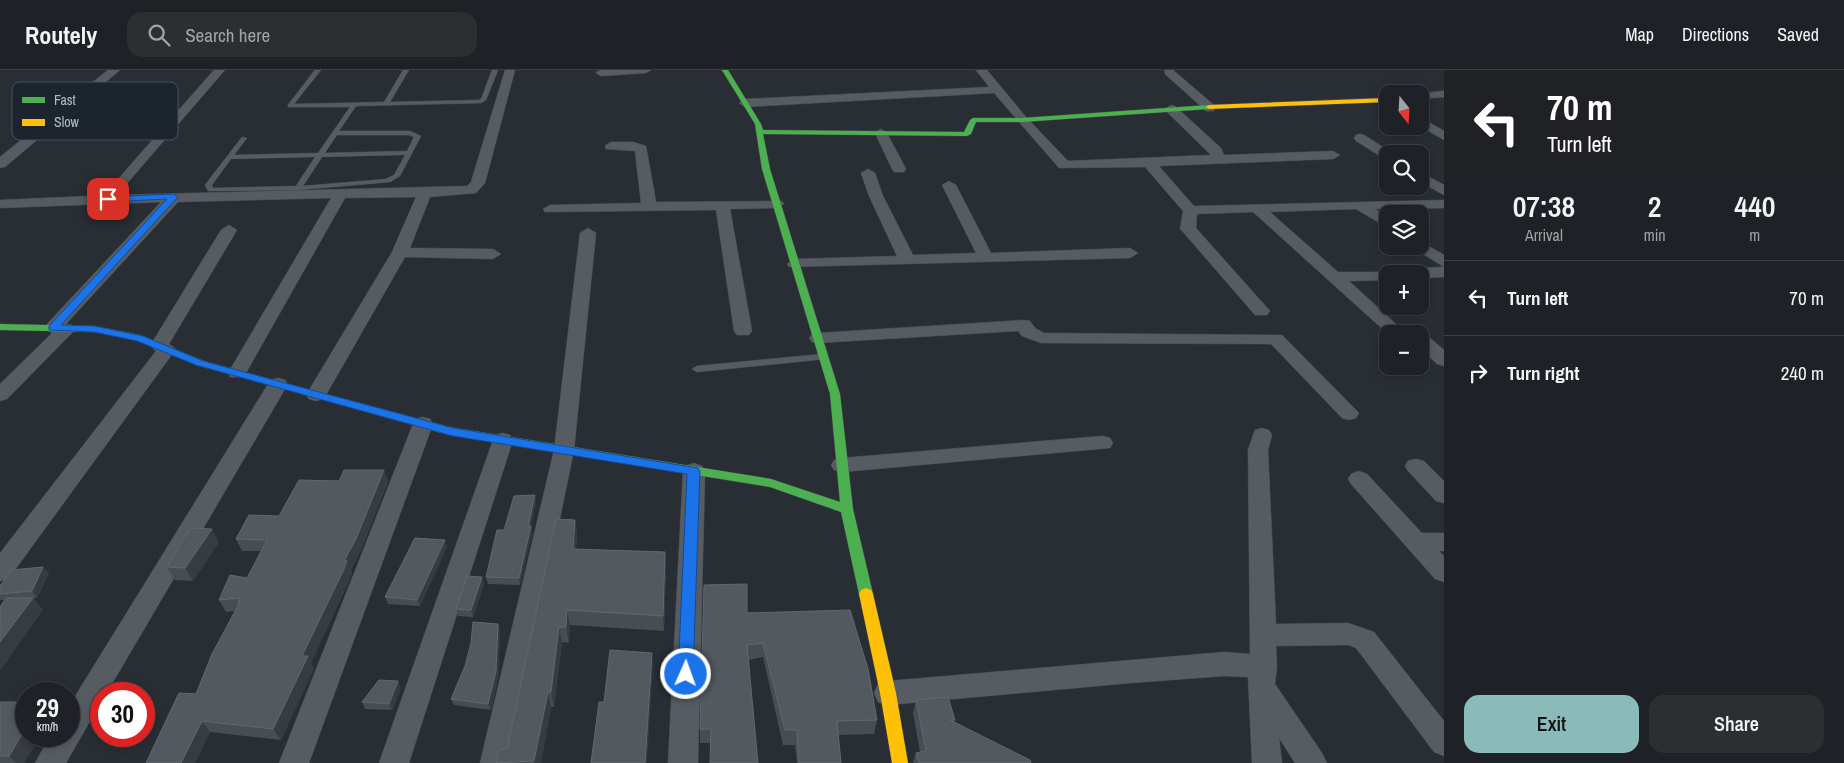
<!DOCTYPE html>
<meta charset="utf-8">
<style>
body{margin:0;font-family:"Archivo Narrow",sans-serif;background:#2b2f32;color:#f1f3f6;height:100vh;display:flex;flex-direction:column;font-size:19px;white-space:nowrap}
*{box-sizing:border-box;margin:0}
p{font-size:16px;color:#a1a4a7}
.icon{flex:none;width:28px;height:28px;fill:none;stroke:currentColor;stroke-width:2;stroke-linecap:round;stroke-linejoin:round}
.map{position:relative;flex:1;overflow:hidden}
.drawer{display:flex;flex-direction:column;background:#1e2226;width:400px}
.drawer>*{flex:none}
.hud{background:#202124;color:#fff;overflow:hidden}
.needle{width:32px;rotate:162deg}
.buttons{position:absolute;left:1379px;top:15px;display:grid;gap:10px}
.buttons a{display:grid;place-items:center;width:50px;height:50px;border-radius:10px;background:#1e2226;box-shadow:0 2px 8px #0003,0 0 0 1px #3c3f43;font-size:25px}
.speed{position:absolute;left:15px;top:612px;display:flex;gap:10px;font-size:25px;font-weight:700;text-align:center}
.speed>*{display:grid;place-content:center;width:65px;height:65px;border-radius:50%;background:#1e2226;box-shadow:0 2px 8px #0003,0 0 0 1px #3c3f43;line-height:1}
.speed small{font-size:12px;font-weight:400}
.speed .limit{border:8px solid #d22;background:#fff;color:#111}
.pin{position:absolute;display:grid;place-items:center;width:42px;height:42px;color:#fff;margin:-21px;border-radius:10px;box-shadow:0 2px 8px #0006}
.me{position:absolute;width:55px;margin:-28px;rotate:2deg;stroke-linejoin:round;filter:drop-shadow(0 0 4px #0008)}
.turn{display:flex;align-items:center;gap:18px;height:105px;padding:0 20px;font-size:22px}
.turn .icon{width:65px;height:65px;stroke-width:2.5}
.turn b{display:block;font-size:35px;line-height:42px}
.eta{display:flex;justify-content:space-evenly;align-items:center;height:85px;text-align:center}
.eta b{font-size:30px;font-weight:600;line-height:35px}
.primary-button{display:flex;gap:10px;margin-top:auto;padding:10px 20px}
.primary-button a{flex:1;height:58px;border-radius:15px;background:#8bbbb9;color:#111;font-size:20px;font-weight:600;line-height:58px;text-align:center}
.primary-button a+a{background:#2b2f32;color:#f1f3f6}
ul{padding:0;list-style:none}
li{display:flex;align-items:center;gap:15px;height:75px;padding:0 20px;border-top:1px solid #3c3f43}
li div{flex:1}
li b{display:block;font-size:19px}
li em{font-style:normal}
header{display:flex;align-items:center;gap:30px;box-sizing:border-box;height:70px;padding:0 25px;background:#1e2226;border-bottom:1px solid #3c3f43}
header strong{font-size:24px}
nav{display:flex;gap:28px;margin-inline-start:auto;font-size:18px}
.search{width:350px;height:45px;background:#2b2f32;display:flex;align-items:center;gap:12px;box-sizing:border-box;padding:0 18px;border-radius:15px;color:#a1a4a7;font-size:19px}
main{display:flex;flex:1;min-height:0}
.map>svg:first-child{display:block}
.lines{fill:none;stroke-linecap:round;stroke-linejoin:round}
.lane-casing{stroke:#464a4e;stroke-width:1}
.street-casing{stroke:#464a4e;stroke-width:1}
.fast-casing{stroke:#464a4e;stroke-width:1}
.slow-casing{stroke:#464a4e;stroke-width:1}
.lane{fill:#575c62;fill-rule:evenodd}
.street{fill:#575c62;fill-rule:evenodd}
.fast{fill:#4caf50;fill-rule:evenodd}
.slow{fill:#ffc107;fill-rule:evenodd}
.wall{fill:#484d53}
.shaded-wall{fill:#363c41}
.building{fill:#53595f;stroke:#62686f}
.route{fill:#1a73e8;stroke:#114b97}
.key{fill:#1c252d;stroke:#49525b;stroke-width:1}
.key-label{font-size:14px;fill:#b1bbc5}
</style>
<header>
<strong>Routely</strong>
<div class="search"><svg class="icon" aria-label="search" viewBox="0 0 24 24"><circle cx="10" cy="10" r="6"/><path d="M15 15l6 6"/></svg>Search here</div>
<nav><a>Map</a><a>Directions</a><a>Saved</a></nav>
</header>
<main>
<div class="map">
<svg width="1444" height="693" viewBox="0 0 1444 693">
<rect width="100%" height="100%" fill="#282e33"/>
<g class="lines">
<defs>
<path id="lane" d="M315 0H321L294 34 384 32 403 0H409L390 32 478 30 481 29 492 0H498L486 30 481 33 356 36 339 61H410L421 66 400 106 390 112 298 120 208 121 205 115 242 67 247 68 234 85 318 83 350 37H288V35ZM337 65H409L414 67 407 81 325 83ZM405 85 394 105 386 109 303 116 322 87ZM315 87 296 116 213 118 212 115 231 89Z
M823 284 826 285 828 287 826 289 697 302 692 299 697 296Z"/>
<path id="street" d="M108 0H120L5 97 0 98V87Z
M214 0H225L117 125 467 116 471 112 505 0H515L485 113 476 123 430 127 410 178 493 179 501 184 493 189 405 187 326 325 323 329 316 331 309 329 306 325 392 182 416 127 345 128 246 303 244 307H230L228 303 331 128 178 132 66 254 72 255 75 259 72 263 7 329 0 331V314L52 263 44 258 47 254 161 132 0 138V130L90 126 92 123 110 118Z
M600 0H651L646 3 601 6 596 3Z
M976 0H987L1026 47 1068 91 1211 85 1167 42 1165 39 1171 35 1175 36 1221 78 1224 85 1333 81 1340 85 1333 89 1159 96 1194 136 1444 130V138L1375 139 1388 147V158L1356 139 1270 142 1338 202H1394L1395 204H1388V210L1349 211 1407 264H1388L1253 142 1197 144 1196 158 1270 241 1267 245H1255L1183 162 1180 159 1183 141 1145 97 1059 98 994 23 745 37 739 33 745 29 989 17Z
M1165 0H1173L1214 35V41H1206L1165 4Z
M1444 21V27L1420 29V24H1416Z
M1420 47 1444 61V70L1420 56Z
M881 59 887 63 906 99 904 102H894L892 99 875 63Z
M1360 64 1364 65 1394 84H1388V89L1383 88 1356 71 1354 68 1356 65Z
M611 72H633L646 76 656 132 782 131 784 134 777 138 730 139 752 261 749 265H737L734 261 716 140 545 142 543 139 550 135 641 133 635 81 606 79 605 76Z
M868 99 875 103 883 126 913 185 976 183 942 115 949 111 956 115 991 183 1130 178 1138 183 1130 188 789 197 787 194 795 189 897 186 869 126 861 103Z
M1420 102 1444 115V125L1420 112Z
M229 155 237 160 169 274 176 279 9 508 0 511V483L156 281 150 276 221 160Z
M588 158 596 163 574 380 510 693H480L554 380 580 163Z
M1420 171 1444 185V197L1415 179 1412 176H1420Z
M1444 197V207L1420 208V204H1401L1409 199Z
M1024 250 1030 251 1035 258 1044 263 1282 265 1359 343 1356 348 1349 350 1342 348 1271 274 1041 273 1022 266 1018 261 818 273 812 272 809 268 812 264 818 263Z
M1424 267 1430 268 1444 280V296L1437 294 1420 278V268Z
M278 308 285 310 288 314 106 624H101V632L66 693H35L50 666H69V636L268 314 271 310Z
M423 347 430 349 433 354 309 693H279L413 354 416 349Z
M1262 358 1269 360 1272 365 1268 380 1276 554 1348 553 1374 562 1444 651V686L1434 682 1356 578 1348 575 1276 576 1277 597 1275 614 1322 683 1327 693H1295L1279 668 1282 693H1252L1248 607 1224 606 1131 613 888 635 878 632 874 623 878 614 888 611 1224 582 1250 584 1248 380 1255 360Z
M503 363 510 365 513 370 409 693H379L493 370 496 365Z
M1103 366 1110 368 1113 373 1110 378 842 402 834 400 831 395 834 390 842 388Z
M1416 389 1424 391 1444 411V433L1436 431 1408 401 1405 396 1408 391Z
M694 393 702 396 705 401 698 693H668L683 401 686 396Z
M1359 401 1367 404 1422 463H1444V481H1439L1444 486V512L1435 509 1351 414 1348 409 1351 404Z"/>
<path id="fast" d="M722 0H728L761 54 763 60 964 62 970 50 973 48H1022L1209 35 1212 37 1209 39 1022 52H976L971 64 967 66 763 64 770 99 840 324 853 439 873 524 871 528 866 530 861 528 859 524 841 442 770 417 449 365 443 361 449 357 771 409 840 432 830 324 762 99 755 54Z
M0 254 94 256 140 265 204 291 307 319 308 321 303 324 196 295 137 270 94 262 0 260Z"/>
<path id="slow" d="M1388 28V32L1209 39 1206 37 1209 35Z
M303 318 453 358 455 361 449 365 299 323 298 321Z
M866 518 871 520 873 524 896 623 908 693H892L880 623 859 524 861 520Z"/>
</defs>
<use href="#lane" class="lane-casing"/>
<use href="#street" class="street-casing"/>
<use href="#fast" class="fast-casing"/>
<use href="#slow" class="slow-casing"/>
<use href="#lane" class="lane"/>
<use href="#street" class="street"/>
<use href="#fast" class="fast"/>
<use href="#slow" class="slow"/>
</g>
<path class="wall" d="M384 400 388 412 361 480 351 500 352 503 349 511 311 593 314 598 281 670 210 662 195 693 196 624 235 541 226 542 219 530 247 508 261 481H242L236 469 279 446 339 411Z
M536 432 531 456 532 463 520 515 488 514 486 507 504 460Z
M575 450 577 465 576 479 665 482 666 498 664 561 570 555 569 573 562 572 554 637H551L541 693H496L507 679Z
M219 472 193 511 175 510 167 497Z
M447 477 420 536 388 534 385 527Z
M49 503 37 528H33L43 540 4 530H0V516Z
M482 507 484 514 473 547 458 546 456 539Z
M747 543 877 650 874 664 838 665 841 693H797L795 675H783L763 587 749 590 710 673H700V659Z
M498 554 500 560 498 607 491 640 454 635 451 629Z
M401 618 392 640 365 639 362 632Z
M916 630 955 650 954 652 1031 693H913L916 683 920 682 913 643Z
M0 632 26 666H40L24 693H0Z"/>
<path class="shaded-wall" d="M384 400 388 412 361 480 351 500 352 503 349 511 311 593 314 598 281 670 273 659 302 586Z
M535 425 536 432 530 459 531 456 532 463 520 515 519 508Z
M575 450 577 465 575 495 573 479Z
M212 459 219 472 193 511 185 498Z
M445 470 447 477 420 536 417 530Z
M665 482 666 498 664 561 663 546Z
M43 497 49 503 37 528 32 521Z
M482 507 484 514 473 547 471 540Z
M33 528 43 540 0 601V572Z
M567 540 570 555 569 573 566 557Z
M498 554 500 560 498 607 491 640 488 634Z
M559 557 562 572 554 637 551 622Z
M652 583 653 596 647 693H645Z
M398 611 401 618 392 640 389 634Z
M548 622 551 637 541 693H535L534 691Z
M202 651 210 662 195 693H181Z
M26 658V666H40L24 693H17L9 686Z"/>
<path class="building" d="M344 400H384L356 469 344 491H347L344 499 302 586H308L273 659 202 651 181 693H146L179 623 196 624 212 584 240 532H238L240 528 219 530 230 505 247 508 267 470 236 469 249 445 279 446 299 410 339 411Z
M535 425 528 456H531L519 508 486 507 497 460H504L514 426Z
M556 449 575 450 573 479 665 482 663 546 567 540 566 557H559L551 622H548L534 691 496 693 499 680 507 679Z
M190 458 212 459 185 498 167 497Z
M415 468 445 470 417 530 385 527Z
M43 497 32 521 0 524V516L11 500Z
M467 506 482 507 471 540 456 539Z
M747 514V543L850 540 868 599 877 650 837 651 841 693H799L797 660H785L763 573 747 575 758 693H710L711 659H700L704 515Z
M6 528H33L0 572V537Z
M473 552 498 554 496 601 488 634 451 629 465 596 471 573Z
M610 580 652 583 645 693H591L599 632H604Z
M379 610 398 611 389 634 362 632Z
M948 627 955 650H950L1030 690 1031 693H919L916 683 926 681 916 630Z
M0 632H26V658L9 686H0Z"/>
<path class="route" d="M174 124 178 127 177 128 61 255 94 256 143 266 203 291 453 358 698 398 700 401 693 604 691 609 686 611 680 609 678 604 687 404 453 366 196 295 137 271 94 262 49 260V256L167 129 108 132 105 131V127Z"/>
<rect x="12" y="12" width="166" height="58" rx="8" class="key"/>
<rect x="22" y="27" width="23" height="6" fill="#4caf50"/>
<rect x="22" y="49" width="23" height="7" fill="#ffc107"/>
<g class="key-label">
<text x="54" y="35">Fast</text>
<text x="54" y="57">Slow</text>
</g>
</svg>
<div class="buttons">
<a><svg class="needle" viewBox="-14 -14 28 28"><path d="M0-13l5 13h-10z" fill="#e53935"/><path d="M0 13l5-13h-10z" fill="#a1a4a7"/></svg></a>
<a><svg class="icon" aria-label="search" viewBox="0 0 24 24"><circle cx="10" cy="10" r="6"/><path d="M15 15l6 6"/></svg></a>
<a><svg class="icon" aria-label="layers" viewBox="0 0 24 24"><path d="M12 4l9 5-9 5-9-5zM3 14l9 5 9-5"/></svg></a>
<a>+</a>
<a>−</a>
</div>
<div class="speed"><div>29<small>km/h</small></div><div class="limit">30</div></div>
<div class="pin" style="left:108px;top:129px;background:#d93025"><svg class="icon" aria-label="arrive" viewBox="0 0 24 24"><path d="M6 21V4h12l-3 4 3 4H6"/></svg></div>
<svg class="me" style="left:686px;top:604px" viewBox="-20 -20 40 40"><circle r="17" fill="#1a73e8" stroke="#fff" stroke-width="3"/><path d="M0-11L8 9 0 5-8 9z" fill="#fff"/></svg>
</div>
<section class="drawer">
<div class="hud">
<div class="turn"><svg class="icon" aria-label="left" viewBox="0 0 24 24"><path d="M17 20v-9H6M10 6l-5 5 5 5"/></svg><div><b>70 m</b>Turn left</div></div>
</div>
<div class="eta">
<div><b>07:38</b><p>Arrival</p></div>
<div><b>2</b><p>min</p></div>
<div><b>440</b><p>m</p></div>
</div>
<ul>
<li><svg class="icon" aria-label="left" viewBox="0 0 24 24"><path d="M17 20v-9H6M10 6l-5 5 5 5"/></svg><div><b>Turn left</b></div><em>70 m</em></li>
<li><svg class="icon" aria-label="right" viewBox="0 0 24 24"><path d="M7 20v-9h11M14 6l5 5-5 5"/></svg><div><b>Turn right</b></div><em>240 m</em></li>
</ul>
<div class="primary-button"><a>Exit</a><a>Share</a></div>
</section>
</main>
